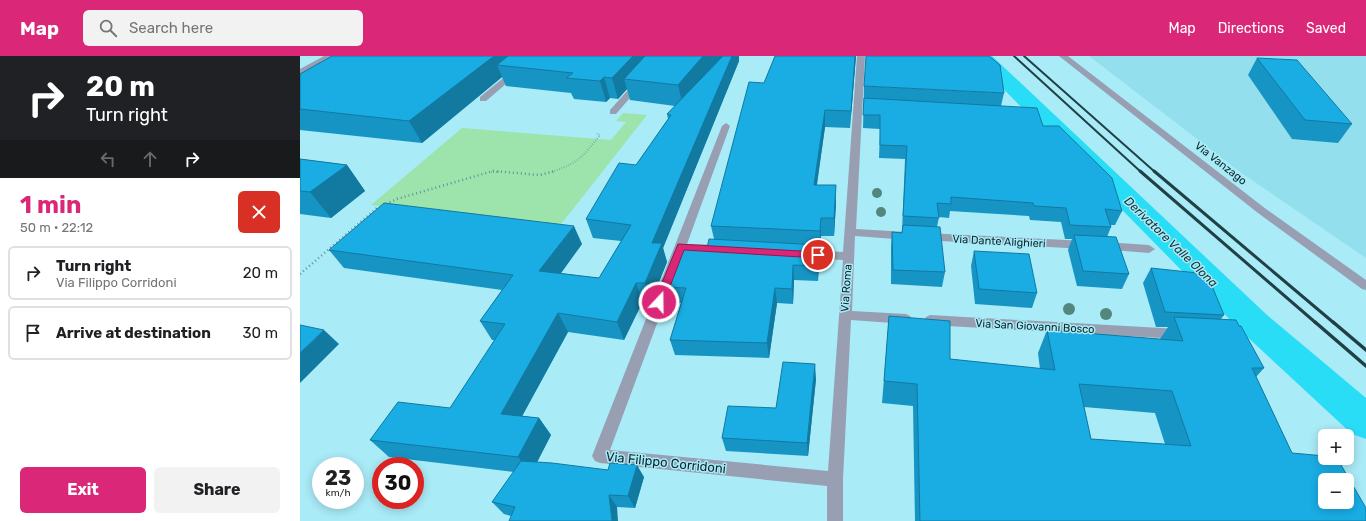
<!DOCTYPE html>
<meta charset="utf-8">
<style>
body{margin:0;font-family:Rubik,sans-serif;background:#f2f2f2;color:#202124;height:100vh;display:flex;flex-direction:column;font-size:15px;white-space:nowrap}
*{box-sizing:border-box;margin:0}
p{font-size:13px;color:#757577}
.icon{flex:none;width:22px;height:22px;fill:none;stroke:currentColor;stroke-width:2;stroke-linecap:round;stroke-linejoin:round}
.map{position:relative;flex:1;overflow:hidden}
.details{display:flex;flex-direction:column;background:#fff;width:300px}
.details>*{flex:none}
.hud{background:#202124;color:#fff;overflow:hidden}
.tools{position:absolute;left:1018px;top:373px;display:grid;gap:8px}
.tools a{display:grid;place-items:center;width:36px;height:36px;border-radius:6px;background:#fff;box-shadow:0 2px 10px #0003;font-size:20px}
.speed{position:absolute;left:12px;top:401px;display:flex;gap:8px;font-size:20px;font-weight:700;text-align:center}
.speed>*{display:grid;place-content:center;width:52px;height:52px;border-radius:50%;background:#fff;box-shadow:0 2px 10px #0003;line-height:1}
.speed small{font-size:10px;font-weight:400}
.speed .limit{border:6px solid #d22;background:#fff;color:#111}
.pin{position:absolute;display:grid;place-items:center;width:34px;height:34px;color:#fff;margin:-17px;border:2px solid #fff;border-radius:50%;box-shadow:0 1px 4px #0007}
.me{position:absolute;width:44px;margin:-22px;rotate:21deg;stroke-linejoin:round;filter:drop-shadow(0 0 3px #0008)}
.turn{display:flex;align-items:center;gap:14px;height:84px;padding:0 20px;font-size:18px}
.turn .icon{width:52px;height:52px;stroke-width:2.5}
.turn b{display:block;font-size:28px;line-height:34px}
.lanes{display:flex;align-items:center;height:38px;padding:0 20px;background:#0003;justify-content:center;gap:20px;direction:ltr}
.lanes .off{opacity:.35}
.round{display:grid;place-items:center;flex:none;width:42px;height:42px;border-radius:6px;background:#f2f2f2}
.headline{display:flex;align-items:center;justify-content:space-between;height:68px;padding:0 20px}
h1{font-size:24px;font-weight:700;line-height:30px;color:#db2777}
.primary-button{display:flex;gap:8px;margin-top:auto;padding:8px 20px}
.primary-button a{flex:1;height:46px;border-radius:6px;background:#db2777;color:#fff;font-size:16px;font-weight:700;line-height:46px;text-align:center}
.primary-button a+a{background:#f2f2f2;color:#202124}
ul{padding:0;list-style:none}
li{display:flex;align-items:center;gap:12px;height:54px;margin:0 8px 6px;padding:0 12px;border:2px solid #e0e0e0;border-radius:6px}
li div{flex:1}
li b{display:block;font-size:15px}
li em{font-style:normal}
header{display:flex;align-items:center;gap:24px;box-sizing:border-box;height:56px;padding:0 20px;background:#db2777;color:#fff}
header strong{font-size:19px}
nav{display:flex;gap:22px;margin-inline-start:auto;font-size:14px}
.search{width:280px;height:36px;background:#f2f2f2;display:flex;align-items:center;gap:10px;box-sizing:border-box;padding:0 14px;border-radius:6px;color:#757577;font-size:15px}
main{display:flex;flex:1;min-height:0}
.map>svg:first-child{display:block}
.built{fill:#93dfed}
.green{fill:#9de3ac}
.lines{fill:none;stroke-linecap:round;stroke-linejoin:round}
.canal{fill:#2addf7;fill-rule:evenodd}
.path-far1{stroke:#61919a;stroke-width:2;stroke-dasharray:0.5 2;stroke-linecap:butt}
.path{stroke:#61919a;stroke-width:2.5;stroke-dasharray:1 3;stroke-linecap:butt}
.minor{fill:#989fb3;fill-rule:evenodd}
.rail-far2{stroke:#204046;stroke-width:2}
.rail-far1{stroke:#204046;stroke-width:3}
.rail{stroke:#204046;stroke-width:3.5}
.tree{fill:#53877d}
.wall{fill:#1695c4;fill-rule:evenodd}
.shaded-wall{fill:#1279a0}
.building{fill:#19ade4;stroke:#1279a0;fill-rule:evenodd}
.route{fill:#db2777;stroke:#8e194d}
.labels{text-anchor:middle;stroke-width:3;stroke-linejoin:round;paint-order:stroke}
.street-label{font-size:11px;fill:#0a252a;stroke:#a9ebf7}
.water-label{font-size:12px;font-style:italic;fill:#142e33;stroke:#a9ebf7}
.near-street-label{font-size:13px;fill:#0a252a;stroke:#a9ebf7}
</style>
<header>
<strong>Map</strong>
<div class="search"><svg class="icon" aria-label="search" viewBox="0 0 24 24"><circle cx="10" cy="10" r="6"/><path d="M15 15l6 6"/></svg>Search here</div>
<nav><a>Map</a><a>Directions</a><a>Saved</a></nav>
</header>
<main>
<section class="details">
<div class="hud">
<div class="turn"><svg class="icon" aria-label="right" viewBox="0 0 24 24"><path d="M7 20v-9h11M14 6l5 5-5 5"/></svg><div><b>20 m</b>Turn right</div></div>
<div class="lanes"><svg class="icon off" aria-label="left" viewBox="0 0 24 24"><path d="M17 20v-9H6M10 6l-5 5 5 5"/></svg><svg class="icon off" aria-label="ahead" viewBox="0 0 24 24"><path d="M12 20V5M6 11l6-6 6 6"/></svg><svg class="icon" aria-label="right" viewBox="0 0 24 24"><path d="M7 20v-9h11M14 6l5 5-5 5"/></svg></div>
</div>
<div class="headline"><div><h1>1 min</h1><p>50 m · 22:12</p></div><a class="round" style="background:#d93025;color:#fff"><svg class="icon" aria-label="close" viewBox="0 0 24 24"><path d="M6 6l12 12M18 6L6 18"/></svg></a></div>
<ul>
<li><svg class="icon" aria-label="right" viewBox="0 0 24 24"><path d="M7 20v-9h11M14 6l5 5-5 5"/></svg><div><b>Turn right</b><p>Via Filippo Corridoni</p></div><em>20 m</em></li>
<li><svg class="icon" aria-label="arrive" viewBox="0 0 24 24"><path d="M6 21V4h12l-3 4 3 4H6"/></svg><div><b>Arrive at destination</b></div><em>30 m</em></li>
</ul>
<div class="primary-button"><a>Exit</a><a>Share</a></div>
</section>
<div class="map">
<svg width="1066" height="465" viewBox="0 0 1066 465">
<rect width="100%" height="100%" fill="#a9ebf7"/>
<path class="built" d="M789 0H1066V202L940 116Z"/>
<path class="green" d="M323 57 347 59 258 172 71 149 162 72 311 84 326 66 316 65Z"/>
<g class="lines">
<path class="canal" d="M671 0H692L967 259 1066 342V383L1052 378 943 277Z"/>
<path class="path-far1" d="M191 116H201
M252 116C280 106 282 101 300 79L296 77"/>
<path class="path" d="M86 148 97 143 193 115 240 119 255 115
M0 218 77 152"/>
<path class="minor" d="M24 0H33L0 18V13Z
M230 0H239L186 45H180V41Z
M557 0H565L556 173 608 176 613 180 608 184 555 180 552 255 606 258 610 260 612 263 610 266 606 268 551 264 543 423V465H527V430L300 407 295 405 292 400 422 70 426 67 430 70 387 188 423 189 429 193 423 197 384 195 310 394 528 415 543 204 504 202 498 198 504 194 543 196Z
M759 0H768L966 153 1066 224V234L1062 233 958 157Z
M336 25 343 27 316 58H310V54Z
M626 177 786 185 792 189 786 193 622 184 621 181Z
M804 186 849 189 855 193 849 197 800 193 798 190 800 187Z
M630 259 879 273 884 274 885 278 884 282 879 283 630 269 626 267 624 264 626 261Z"/>
<path class="rail-far2" d="M714 0 841 116
M724 0 855 116"/>
<path class="rail-far1" d="M840 115 1016 267
M854 115 1034 267"/>
<path class="rail" d="M1015 266 1066 310
M1033 266 1066 294"/>
</g>
<g class="tree">
<circle cx="577" cy="137" r="5"/>
<circle cx="581" cy="156" r="5"/>
<circle cx="769" cy="253" r="6"/>
<circle cx="806" cy="258" r="6"/>
</g>
<path class="wall" d="M32 0 439 5 363 192 367 206 351 246 343 245 324 284 268 276 222 360 239 362 251 379 237 406 344 421 335 452 317 451 211 460 204 458 192 446 214 416 89 401 70 384 150 352 195 284H192L180 265 202 234 44 212 29 194 282 188 260 217 299 222 321 185 293 182 286 163 336 109 368 63 367 58 375 50 330 44 327 33 318 43 310 42 306 46 274 43 271 37 206 30 202 21 122 87 0 74V18Z
M475 0H556L550 72 525 71 517 129 536 147 534 180H521L520 193H519V204L518 225 494 224 493 248 477 247 469 302 375 299 370 284 381 247 367 246 362 231 407 192 414 183 411 170 464 27Z
M957 2 1052 68 1038 87 992 83 948 19Z
M564 30 704 37 701 50 743 70 822 155 815 169H811V171L807 181 829 218 822 233 777 230 768 194 772 183H765L761 166 730 164 729 160 650 155 649 162 639 161 637 171 645 216 642 231 591 228V191L592 176H602L605 103 579 102 580 73 563 72Z
M0 103 47 109 65 135 31 162 0 158Z
M674 195 737 237 732 252 675 248 671 210Z
M851 212 924 259 921 263 939 270 964 312 956 321 992 397 1066 465H615L613 350 582 347 589 260 650 303 740 313 738 297 747 274 860 283 868 271H856L843 227ZM784 351 855 357 865 388 791 383Z
M516 323 508 400 426 395 422 382 476 352Z"/>
<path class="shaded-wall" d="M194 0H228L197 9 202 21 122 87 109 65Z
M333 0H356L324 23 327 33 318 43 312 22Z
M403 0H423L383 50 378 29Z
M432 0H439V5L363 192 367 206 351 246 345 227 352 187Z
M555 0H556L550 72 551 55Z
M304 21 310 42 306 46 300 25Z
M525 54V71L514 147V129Z
M47 109 65 135 31 162 10 136Z
M536 129V147L534 180V162Z
M521 162V180L520 193V175Z
M274 170 282 188 249 234 239 215Z
M519 189V204L518 225 517 210Z
M493 209 494 224 493 248 492 233Z
M336 227 343 245 324 284 317 266Z
M475 232 477 247 469 302 467 287Z
M258 257 268 276 214 375 201 358Z
M24 274 39 288 0 327V297Z
M515 308 516 323 508 400 507 387Z
M239 362 251 379 231 418 218 401Z
M337 409 344 421 335 452 328 440Z
M309 439 317 451 318 465H312Z"/>
<path class="building" d="M32 0H194L109 65 0 53V18Z
M208 0H333L312 22 304 21 300 25 266 22 273 17 197 9Z
M345 0H403L378 29 324 23Z
M423 0H432L352 187H362L345 227H336L317 266 258 257 201 358 239 362 218 401 70 384 98 346 150 352 205 268 180 265 213 219 29 194 84 147 274 170 239 215 299 222 331 169 286 163 319 107 336 109 371 59 367 58Z
M475 0H555L551 55 525 54 514 129H536L534 162H521L520 175 411 170 449 26 464 27Z
M566 0H689L700 9 704 37 564 30Z
M957 2 997 4 1052 68 1005 64Z
M564 42 737 52 743 70H759L812 122 822 155 805 153 811 171 770 169 766 152 734 150 733 147 651 141V148L637 147 639 162 603 160 607 90 580 89V59H563Z
M0 103 47 109 10 136 0 135Z
M603 169 640 171 645 216 593 214 592 176 602 177Z
M774 179 816 181 829 218 783 215Z
M409 183 519 189 517 210 493 209 492 233 475 232 467 287 370 284 386 232 362 231 378 191 407 192Z
M674 195 729 198 737 237 679 233Z
M851 212 907 218 924 259 865 256Z
M589 260 650 265V303L755 314 747 274 883 285 874 261 936 264 939 270H941L964 312H952L992 397 1025 400V402H1037L1066 452V465H620L617 328 584 325ZM779 328 872 335 891 390 791 383ZM1025 424H1047V446H1025Z
M0 269 24 274 0 297Z
M483 306 515 308 507 387 422 382 428 350 476 352Z
M221 405 252 407 308 414 310 407 337 409 328 440 309 439 312 465H209L215 451 192 446Z"/>
<path class="route" d="M378 188 518 196 522 199 518 202 384 194 364 246 359 250 356 249 354 246Z"/>
<g class="labels">
<g class="street-label">
<text transform="translate(921 107) rotate(38)" y="4">Via Vanzago</text>
<text transform="translate(699 185) rotate(3)" y="4">Via Dante Alighieri</text>
<text transform="translate(546 232) rotate(-86)" y="4">Via Roma</text>
<text transform="translate(735 270) rotate(3)" y="4">Via San Giovanni Bosco</text>
</g>
<g class="water-label">
<text transform="translate(871 186) rotate(44)" y="4">Derivatore Valle Olona</text>
</g>
<g class="near-street-label">
<text transform="translate(366 406) rotate(6)" y="5">Via Filippo Corridoni</text>
</g>
</g>
</svg>
<div class="tools">
<a>+</a>
<a>−</a>
</div>
<div class="speed"><div>23<small>km/h</small></div><div class="limit">30</div></div>
<div class="pin" style="left:518px;top:199px;background:#d93025"><svg class="icon" aria-label="arrive" viewBox="0 0 24 24"><path d="M6 21V4h12l-3 4 3 4H6"/></svg></div>
<svg class="me" style="left:359px;top:246px" viewBox="-20 -20 40 40"><circle r="17" fill="#db2777" stroke="#fff" stroke-width="3"/><path d="M0-11L8 9 0 5-8 9z" fill="#fff"/></svg>
</div>
</main>
